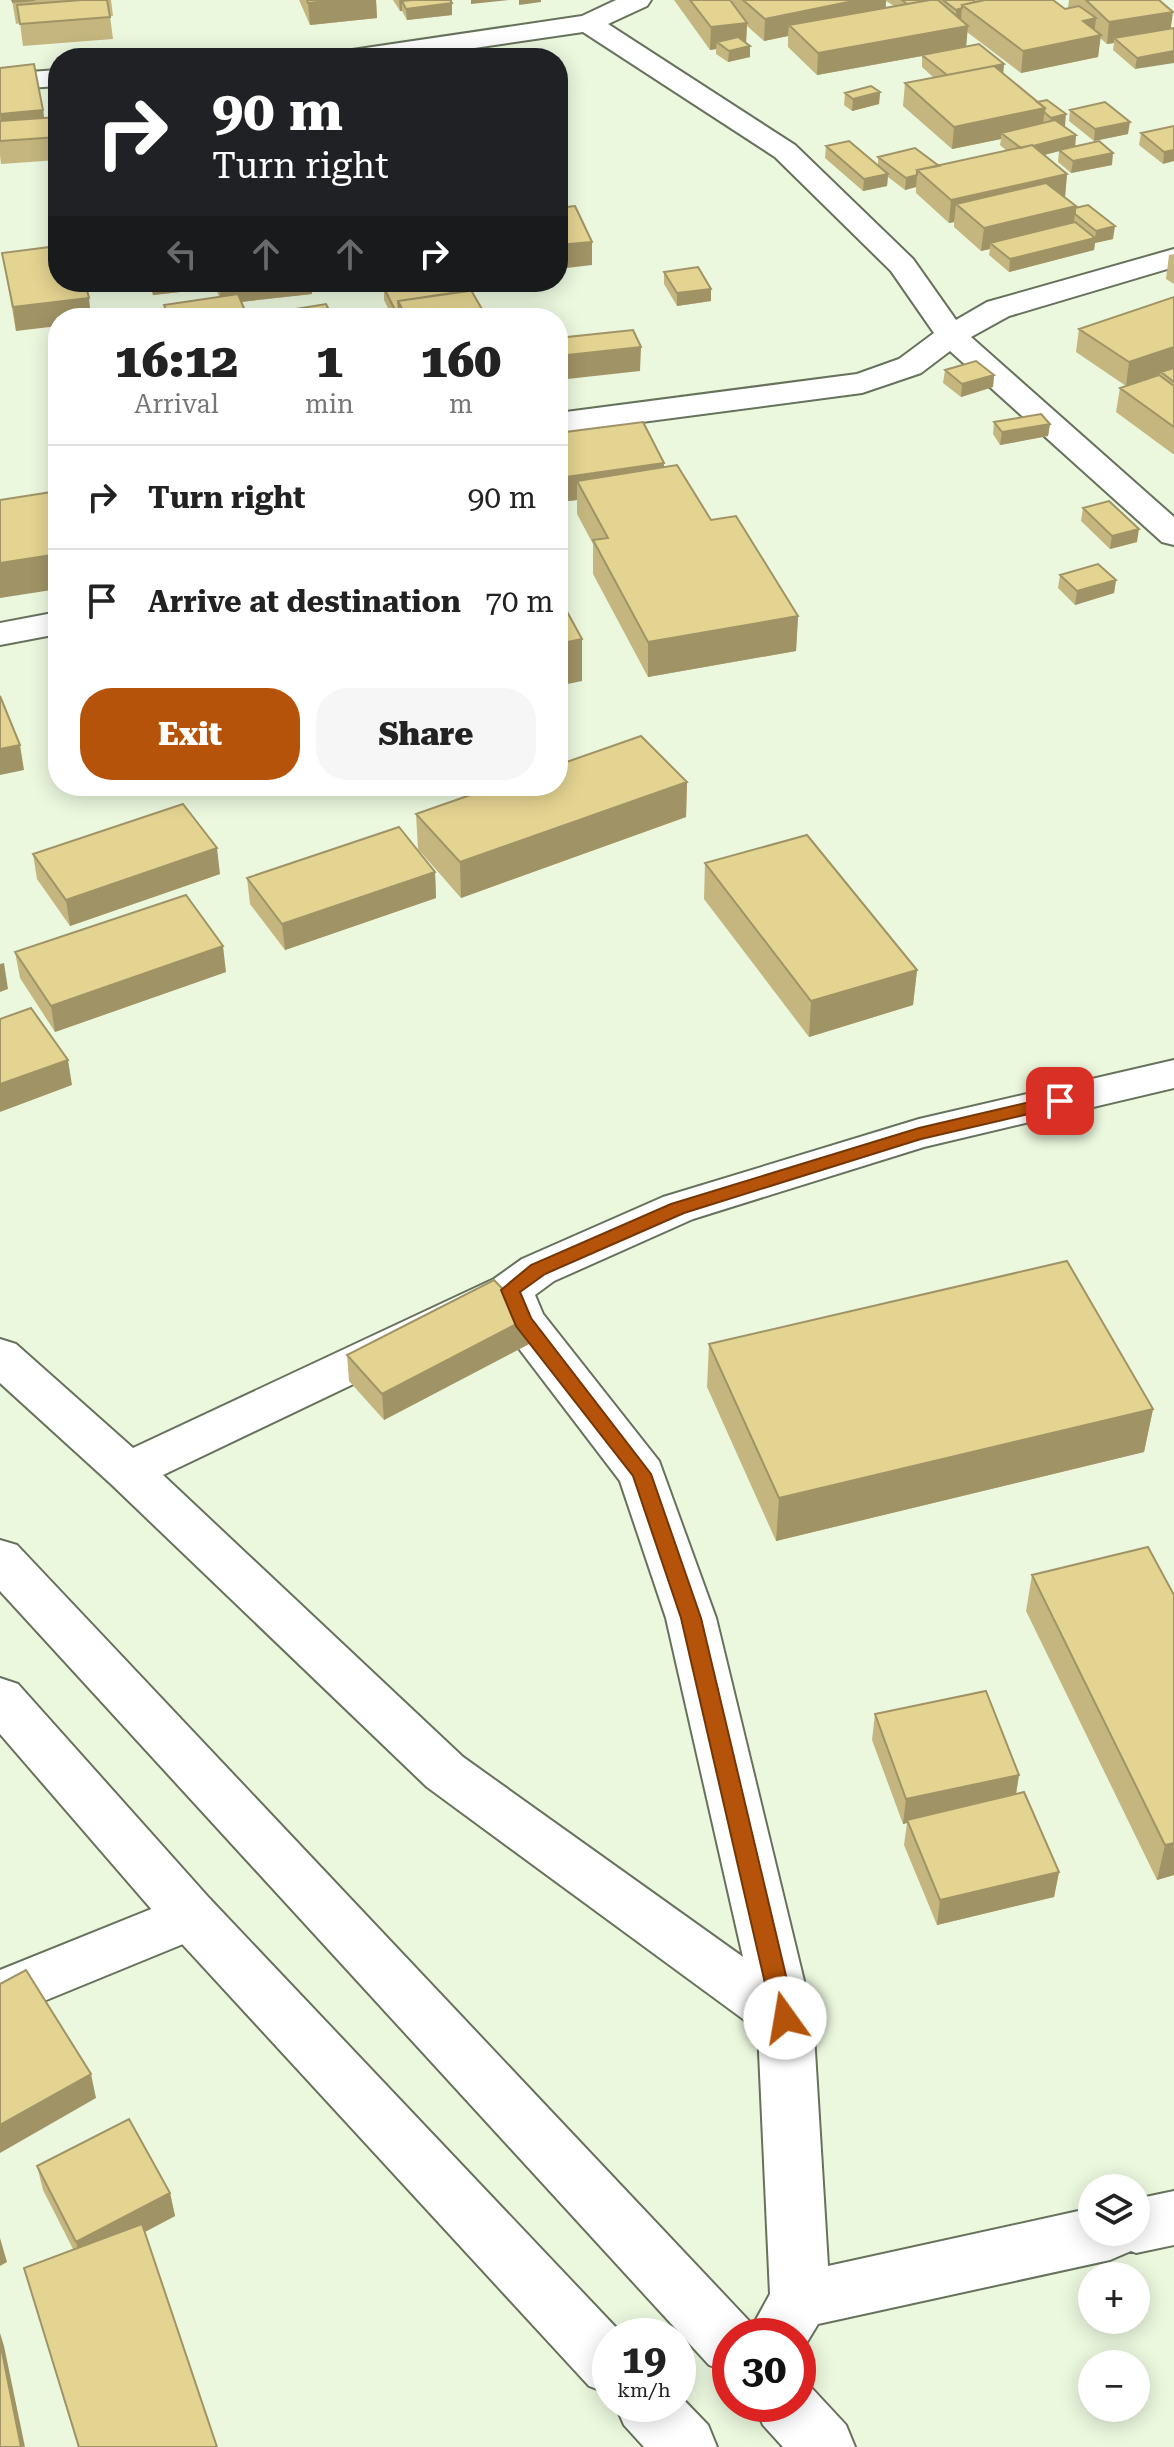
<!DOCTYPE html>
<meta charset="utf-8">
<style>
body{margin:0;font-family:"Roboto Serif",serif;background:#f6f6f6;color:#222;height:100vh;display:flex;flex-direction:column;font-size:30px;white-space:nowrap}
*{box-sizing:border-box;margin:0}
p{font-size:26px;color:#767676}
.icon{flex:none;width:44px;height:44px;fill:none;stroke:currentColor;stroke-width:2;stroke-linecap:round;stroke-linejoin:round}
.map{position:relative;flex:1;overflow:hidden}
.details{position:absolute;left:48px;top:308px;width:520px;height:488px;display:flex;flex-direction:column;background:#fff;border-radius:32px;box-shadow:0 4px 20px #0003}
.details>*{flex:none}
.hud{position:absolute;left:48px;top:48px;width:520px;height:244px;border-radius:32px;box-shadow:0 4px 20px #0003;background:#202124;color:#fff;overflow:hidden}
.tools{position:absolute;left:1078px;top:2174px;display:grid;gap:16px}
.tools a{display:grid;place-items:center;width:72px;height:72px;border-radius:50%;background:#fff;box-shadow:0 4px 20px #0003;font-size:40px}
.speed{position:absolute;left:592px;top:2318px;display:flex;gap:16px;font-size:40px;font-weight:700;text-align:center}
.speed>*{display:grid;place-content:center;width:104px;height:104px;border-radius:50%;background:#fff;box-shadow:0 4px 20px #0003;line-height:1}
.speed small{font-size:20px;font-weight:400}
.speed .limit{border:12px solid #d22;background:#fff;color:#111}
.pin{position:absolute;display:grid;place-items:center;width:68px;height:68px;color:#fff;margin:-34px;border-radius:16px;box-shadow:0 4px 12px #0006}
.me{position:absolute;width:88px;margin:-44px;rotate:347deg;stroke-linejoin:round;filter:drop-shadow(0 0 6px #0008)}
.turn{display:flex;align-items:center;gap:28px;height:168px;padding:0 32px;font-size:36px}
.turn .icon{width:104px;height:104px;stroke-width:2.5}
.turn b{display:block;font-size:56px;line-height:68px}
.lanes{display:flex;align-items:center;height:76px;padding:0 32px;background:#0003;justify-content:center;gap:40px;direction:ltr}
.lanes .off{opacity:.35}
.eta{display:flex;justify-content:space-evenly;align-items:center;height:136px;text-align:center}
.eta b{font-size:48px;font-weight:800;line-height:56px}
.button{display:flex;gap:16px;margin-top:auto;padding:16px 32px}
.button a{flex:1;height:92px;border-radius:32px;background:#b45309;color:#fff;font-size:32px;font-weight:800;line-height:92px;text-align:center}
.button a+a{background:#f6f6f6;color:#222}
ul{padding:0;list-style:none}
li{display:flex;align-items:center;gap:24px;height:104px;padding:0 32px;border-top:2px solid #e0e0e0}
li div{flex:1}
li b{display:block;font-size:30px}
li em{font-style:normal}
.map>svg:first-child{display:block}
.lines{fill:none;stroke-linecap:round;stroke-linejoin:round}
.minor-casing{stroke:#66725b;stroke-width:4}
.secondary-casing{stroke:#66725b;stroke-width:4}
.minor{fill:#fff;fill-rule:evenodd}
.secondary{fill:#fff;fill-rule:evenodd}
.wall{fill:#c4b67e;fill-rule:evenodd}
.shaded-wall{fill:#a09466}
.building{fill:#e4d492;stroke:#a09466;stroke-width:2}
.route{fill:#b45309;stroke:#753606;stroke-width:2}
</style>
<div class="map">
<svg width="1174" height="2447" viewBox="0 0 1174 2447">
<rect width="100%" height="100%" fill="#ebf8de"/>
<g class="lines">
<defs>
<path id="minor" d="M616 0H651L647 6 608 24 795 145 913 259 956 320 987 302 1174 249V267L1009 316 971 337 1174 517V545L1162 542 950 351 921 373 862 393 558 433V413L857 374 899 359 934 333 891 271 775 157 583 32 407 58H338L342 52 352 50 582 16Z
M58 70V86L0 90V74Z
M58 612V634L0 645V623Z
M1174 1060V1088L924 1147 693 1219 554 1281 535 1295 543 1314 659 1461 716 1618 813 2018 828 2266 1092 2208V2232H1136V2199L1174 2191V2245L1136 2253 1131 2251 1110 2260 818 2324 798 2357V2336H747L770 2294 758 2030 427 1787 111 1484 0 1383V1339L16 1344 133 1448 494 1279 522 1259 663 1197 919 1119ZM498 1315 507 1333 620 1481 666 1618 743 1957 463 1757 163 1475Z
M191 1893 210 1899 218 1916 210 1933 0 2019V1970Z"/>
<path id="secondary" d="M0 1540 17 1545 751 2323 757 2336H730V2373L709 2365 0 1591Z
M0 1678 18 1684 210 1899 624 2336H610V2394L589 2386 172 1933 0 1734Z
M798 2379 807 2383 846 2425 855 2447H783L763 2425 754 2404H798Z
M678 2394 708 2425 717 2447H644L624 2425 615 2404H678Z"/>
</defs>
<use href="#minor" class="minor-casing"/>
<use href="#secondary" class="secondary-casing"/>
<use href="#minor" class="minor"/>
<use href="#secondary" class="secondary"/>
</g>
<path class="wall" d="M12 0H111L113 16H110L113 39 23 46 20 23 16 24Z
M299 0H376L377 18 310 25Z
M393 0H452V15L407 20 402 11H400Z
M674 0H730L732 2V0H1053L1065 9 1068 8 1069 0H1159L1135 69 1113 50 1114 43 1107 44 1100 38 1098 57 1021 73 967 32 966 46 1004 64 1003 73 1065 126H1064L1076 135 1075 147 1112 165 1071 173 1058 162 1059 151 1044 155 1067 174 1065 197 1076 206 1075 208 1113 239 1095 243 1094 250 1009 272 989 255 990 249 981 251 954 227V222L949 223 916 193V187L905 190 888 177 887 186 863 191 825 158 826 146 878 165V157L939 166 1007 151 1000 145 1001 139 952 149 903 106 905 83 934 78 922 67V56L817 75 788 47V36L764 41 747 26 746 43 750 46V57L728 62 716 54V49L710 50ZM886 1 894 6 886 8Z
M0 68 43 110 44 118 58 117V160L1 164 0 155Z
M880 92 879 104 852 111 844 105 845 93Z
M1070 110 1128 134 1094 141 1069 121Z
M1174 126 1163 164 1139 145 1141 133Z
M58 228V282L16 331 2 253 56 247 53 241 52 229Z
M1174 254V284L1166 279 1169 255Z
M664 272 711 289V301L677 306 664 284Z
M149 282H311L312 294 241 302 248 318H165L164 305 219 297 216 288 153 295Z
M384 288 469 291 487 318H393L384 300Z
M1174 297V454H1173L1116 412 1120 388 1126 386 1076 352 1079 329ZM1160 374V376L1138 382Z
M945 370 994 375 993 387 961 397 943 383Z
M58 416V444L53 430 51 417Z
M994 422 1050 424 1048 436 1000 445 993 434Z
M558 433 664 463V467L798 616 796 651 648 677 593 574V544L577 514V500L559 502 558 501Z
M1083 508 1137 542 1110 549 1081 521Z
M1060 575 1116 580 1114 593 1075 605 1058 588Z
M687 782 686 817 461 898 418 849 416 814Z
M33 854 220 874 70 926 37 879Z
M705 863 917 970 913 1005 809 1037 704 899Z
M435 872 436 898 285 950 250 904 247 878Z
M15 952 226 972 55 1032 20 978Z
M530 1317 531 1343 384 1420 349 1381 347 1355Z
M709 1344 1153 1409 1144 1452 776 1541 707 1387Z
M1032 1575 1174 1595V1875L1157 1880 1026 1611Z
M875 1714 1019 1775 1016 1794 1059 1872 1054 1897 937 1925 904 1845 907 1823 903 1824 872 1740Z
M37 2166 170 2193 175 2216 145 2232 217 2447H78L24 2268 73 2249 43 2190Z"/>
<path class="shaded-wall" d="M337 0H376L377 18 310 25 308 3Z
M399 0H452V15L407 20 406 9 402 1V11H400Z
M471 0H509L471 4Z
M519 0H541V2L519 5Z
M858 0H886L885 16 789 25 788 36 764 41 765 19Z
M962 8 961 20 956 21V10Z
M1173 12 1170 34 1114 38V43L1107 44 1109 22Z
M1096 18 1094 36 1101 35 1098 57 1021 73 1023 51 1083 21Z
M747 23 746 45 717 42 716 49 710 50 711 27Z
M968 26 966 48 817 75 818 53Z
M750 46V57L728 62 729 51Z
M1174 51V63L1135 69 1137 58Z
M1004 64 1003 75H947Z
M880 92 879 104 852 111 853 99Z
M1045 108 1042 131 1001 133V139L952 149 954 127Z
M43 110 46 133 2 137 0 114Z
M1066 114 1065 126 1050 129 1051 118Z
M1130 122 1128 134 1094 141 1095 129Z
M1076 135 1075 147 1021 161 1023 149Z
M1174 150V161L1163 164 1164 152Z
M1113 153 1112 165 1071 173 1073 161Z
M888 174 887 186 863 191 864 179Z
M1067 174 1065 197 956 204 954 222 949 223 951 200Z
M917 175 916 187 905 190 906 178Z
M1076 206 1073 229 990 243V249L981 251 984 228Z
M1115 226 1113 239 1095 243 1094 250 1009 272 1010 259 1095 238 1096 231Z
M592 242V265L558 269V245Z
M151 282H216V288L153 295Z
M219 282H311L312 294 221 304Z
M711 289V301L677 306V293Z
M89 298 91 318H58V326L16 331 13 307Z
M399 309V318H395V310Z
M641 347 640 371 558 380V356Z
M1174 347V370L1161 372 1160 374 1126 386 1129 362Z
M994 375 993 387 961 397 962 384Z
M1050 424 1048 436 1000 445 1002 432Z
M664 463 663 488 577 481V500L559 502V478Z
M1139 529 1137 542 1110 549 1112 536Z
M58 554V589L0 598V563Z
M1116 580 1114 593 1075 605 1077 591Z
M798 616 796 651 648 677V642Z
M582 639V681L558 686V644Z
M20 745 24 770 0 775V749Z
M687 782 686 817 461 898 460 862Z
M217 848 220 874 70 926 66 900Z
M435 872 436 898 285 950 282 924Z
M223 946 226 972 55 1032 51 1006Z
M4 963 8 989 0 992V964Z
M917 970 913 1005 809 1037 811 1001Z
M68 1060 72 1085 0 1112V1084Z
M530 1317 531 1343 384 1420 382 1394Z
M1153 1409 1144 1452 776 1541 779 1498Z
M1019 1775 1015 1800 907 1820V1823L903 1824 906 1799Z
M1174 1843V1875L1157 1880 1165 1845Z
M1059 1872 1054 1897 937 1925 940 1900Z
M91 2074 96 2098 0 2153V2125Z
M170 2193 175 2216 82 2265 76 2242Z
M0 2238 7 2262 0 2266Z
M0 2333 4 2346 25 2447H21L0 2342Z"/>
<path class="building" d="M12 0H35L13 2Z
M82 0H107L110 17 20 24 17 5Z
M307 0H337L308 3Z
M413 0H450L452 3 406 9 402 1Z
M690 0H730L747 23 711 27Z
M743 0H858L765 19Z
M902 0H930L907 4Z
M930 0H938L968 26 818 53 789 25Z
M943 0H972L975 2 962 5V8L956 10Z
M985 0H1053L1065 9 1079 6 1096 18 1083 21 1101 35 1023 51 962 5Z
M1086 0H1159L1173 12 1109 22Z
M1174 28V51L1137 58 1114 38Z
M738 37 750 46 729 51 717 42Z
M979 44 1004 64 947 75 922 55Z
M34 64 43 110 0 114V68Z
M994 66 1045 108 954 127 905 83Z
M871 86 880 92 853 99 845 93Z
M1047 100 1066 114 1051 118 1044 112 1045 108 1037 102Z
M1105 102 1130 122 1095 129 1070 110Z
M58 117V137L0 141V121Z
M1055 120 1076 135 1033 146 1032 145 1021 148 1001 133Z
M1174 126V150L1164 152 1141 133Z
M849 141 888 174 864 179 826 146Z
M1099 141 1113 153 1073 161 1059 150Z
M1032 145 1067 174 951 200 917 170Z
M915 148 939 166 917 170V175L906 178 878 157Z
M1046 183 1076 206 984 228 956 204Z
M1088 205 1115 226 1096 231 1075 214V208Z
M575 206 592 242 558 245V208Z
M1075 222 1095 238 1010 259 990 243Z
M58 228V239H56L52 229Z
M58 246V282H85L89 298 13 307 2 253Z
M698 267 711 289 677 293 664 272Z
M424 282H464L469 291 398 301 399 309 395 310 384 288Z
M471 290 487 318H407L398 301Z
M238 294 248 318H169L164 305Z
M1174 297V347L1129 362 1079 329Z
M326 304 333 318H255L253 316Z
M633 330 641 347 558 356V338Z
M976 361 994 375 962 384 945 370Z
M1174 368V382L1161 372Z
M1159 375 1174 386V427L1120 388Z
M1041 414 1050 424 1002 432 994 422Z
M58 416V433H57L51 417Z
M643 422 664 463 559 478 558 433Z
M677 465 711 520 736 516 798 616 648 642 593 540 608 538 577 481Z
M58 491V554L0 563V500Z
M1109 501 1139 529 1112 536 1083 508Z
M1098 564 1116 580 1077 591 1060 575Z
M558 595 582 639 558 644Z
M0 696 20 745 0 749Z
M641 736 687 782 460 862 416 814 496 786H558V765Z
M183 804 217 848 66 900 33 854Z
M399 827 435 872 282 924 247 878Z
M807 835 917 970 811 1001 705 863Z
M186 895 223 946 51 1006 15 952Z
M31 1008 68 1060 0 1084V1019Z
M1067 1261 1153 1409 779 1498 709 1344Z
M494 1280 530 1317 382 1394 347 1355Z
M1148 1547 1174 1595V1843L1165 1845 1032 1575Z
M986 1691 1019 1775 906 1799 875 1714Z
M1024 1792 1059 1872 940 1900 907 1820Z
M26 1970 91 2074 0 2125V1984Z
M129 2119 170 2193 76 2242 37 2166Z
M142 2224 217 2447H79L24 2268Z
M0 2342 21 2447H0Z"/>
<path class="route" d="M1060 1095 1069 1101 1067 1105 921 1139 684 1213 545 1274 520 1292 531 1318 651 1474 701 1618 796 2018 793 2025 785 2028 776 2025 773 2018 681 1618 633 1476 516 1326 501 1290 531 1265 671 1204 919 1128Z"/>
</svg>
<div class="tools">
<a><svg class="icon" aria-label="layers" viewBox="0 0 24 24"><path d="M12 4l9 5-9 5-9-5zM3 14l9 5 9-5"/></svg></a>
<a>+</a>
<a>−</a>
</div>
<div class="speed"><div>19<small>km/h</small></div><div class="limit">30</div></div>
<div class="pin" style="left:1060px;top:1101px;background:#d93025"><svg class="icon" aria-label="arrive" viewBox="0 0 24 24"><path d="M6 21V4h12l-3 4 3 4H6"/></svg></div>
<svg class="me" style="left:785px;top:2018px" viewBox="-20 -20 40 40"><circle r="19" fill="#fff"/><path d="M0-13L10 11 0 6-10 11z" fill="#b45309"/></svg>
<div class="hud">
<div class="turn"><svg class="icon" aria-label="right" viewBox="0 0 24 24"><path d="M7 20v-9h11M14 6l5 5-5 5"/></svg><div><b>90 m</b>Turn right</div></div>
<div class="lanes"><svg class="icon off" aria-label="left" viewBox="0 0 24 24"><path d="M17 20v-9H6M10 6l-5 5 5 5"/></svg><svg class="icon off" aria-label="ahead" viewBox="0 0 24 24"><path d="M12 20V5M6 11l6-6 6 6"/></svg><svg class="icon off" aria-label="ahead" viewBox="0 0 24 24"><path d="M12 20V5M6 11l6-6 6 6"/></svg><svg class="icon" aria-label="right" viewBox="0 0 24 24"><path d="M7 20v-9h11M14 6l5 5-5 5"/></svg></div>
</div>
<section class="details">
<div class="eta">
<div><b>16:12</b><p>Arrival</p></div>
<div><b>1</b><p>min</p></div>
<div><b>160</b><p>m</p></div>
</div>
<ul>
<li><svg class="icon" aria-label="right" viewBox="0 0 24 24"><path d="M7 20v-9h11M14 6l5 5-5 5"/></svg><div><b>Turn right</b></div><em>90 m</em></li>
<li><svg class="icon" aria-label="arrive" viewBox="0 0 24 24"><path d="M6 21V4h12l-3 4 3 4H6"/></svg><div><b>Arrive at destination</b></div><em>70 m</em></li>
</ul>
<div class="button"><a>Exit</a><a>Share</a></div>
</section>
</div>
